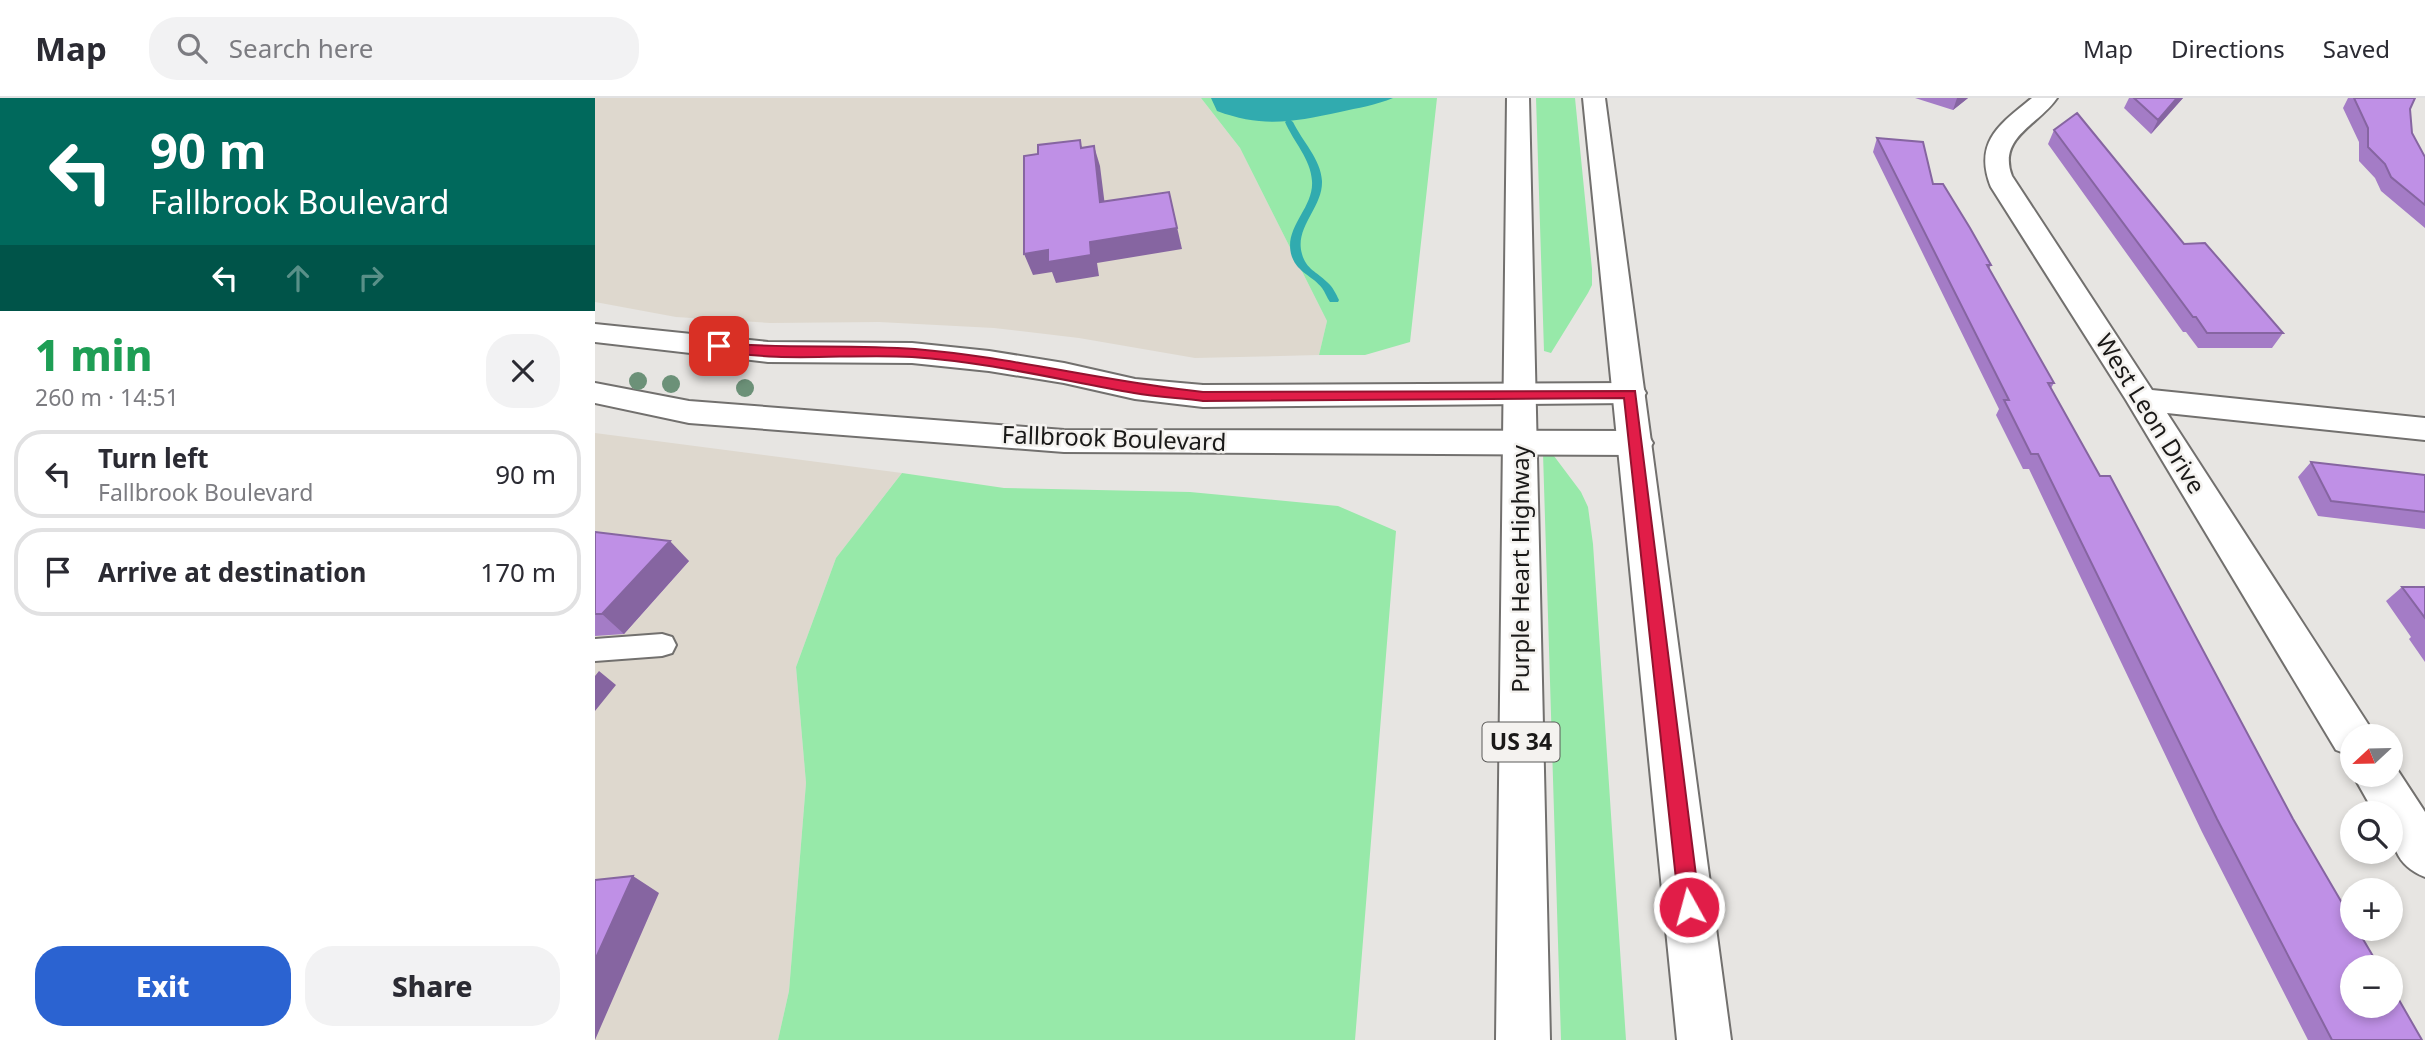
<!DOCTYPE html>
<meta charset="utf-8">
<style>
body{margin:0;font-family:"Noto Sans",sans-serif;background:#f2f2f3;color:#2b2b33;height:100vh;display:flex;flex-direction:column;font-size:26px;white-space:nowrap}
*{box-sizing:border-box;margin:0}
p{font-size:23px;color:#7c7c81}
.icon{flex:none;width:38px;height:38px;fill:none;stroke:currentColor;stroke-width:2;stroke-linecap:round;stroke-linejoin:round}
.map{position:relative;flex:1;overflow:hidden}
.side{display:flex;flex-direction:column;background:#fff;width:595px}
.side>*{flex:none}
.guide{background:#00695c;color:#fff;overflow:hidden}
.needle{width:46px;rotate:248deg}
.buttons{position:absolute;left:1745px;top:626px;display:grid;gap:14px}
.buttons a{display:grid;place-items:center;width:63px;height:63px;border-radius:50%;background:#fff;box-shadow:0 4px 10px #0003;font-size:35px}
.pin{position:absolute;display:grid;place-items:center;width:60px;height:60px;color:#fff;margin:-30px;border-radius:14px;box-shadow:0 4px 10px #0006}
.me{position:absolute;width:77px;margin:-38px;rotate:353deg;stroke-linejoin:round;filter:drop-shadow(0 0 5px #0008)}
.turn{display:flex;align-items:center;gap:24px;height:147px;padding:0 35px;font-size:32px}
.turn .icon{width:91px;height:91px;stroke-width:2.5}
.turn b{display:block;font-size:49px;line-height:60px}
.lanes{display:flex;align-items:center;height:66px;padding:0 35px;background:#0003;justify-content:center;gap:35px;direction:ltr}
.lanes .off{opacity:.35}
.round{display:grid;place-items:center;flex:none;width:74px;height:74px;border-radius:28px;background:#f2f2f3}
.head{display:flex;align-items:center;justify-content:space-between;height:119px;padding:0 35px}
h1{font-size:42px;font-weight:800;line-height:52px;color:#1e9e55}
.action{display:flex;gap:14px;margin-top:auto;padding:14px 35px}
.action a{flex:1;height:80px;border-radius:28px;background:#2b63d1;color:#fff;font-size:28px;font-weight:800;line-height:80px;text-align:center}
.action a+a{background:#f2f2f3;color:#2b2b33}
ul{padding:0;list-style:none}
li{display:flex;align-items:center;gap:21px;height:88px;margin:0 14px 10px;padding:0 21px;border:4px solid #e1e1e2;border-radius:28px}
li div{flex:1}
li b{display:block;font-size:26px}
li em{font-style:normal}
header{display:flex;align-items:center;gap:42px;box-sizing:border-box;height:98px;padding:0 35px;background:#fff;border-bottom:2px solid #e1e1e2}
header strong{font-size:33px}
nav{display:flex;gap:38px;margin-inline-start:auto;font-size:24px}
.search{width:490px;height:63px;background:#f2f2f3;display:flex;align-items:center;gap:18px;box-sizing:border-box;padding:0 24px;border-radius:28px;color:#7c7c81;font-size:26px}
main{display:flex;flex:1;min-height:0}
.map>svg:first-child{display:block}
.built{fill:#ded8ce}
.green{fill:#97e9a9}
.water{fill:#31abaf}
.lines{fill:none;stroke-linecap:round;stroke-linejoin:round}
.stream{fill:#31abaf;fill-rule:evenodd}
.service-casing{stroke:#72706e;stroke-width:4}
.minor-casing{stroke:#72706e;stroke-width:4}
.tertiary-casing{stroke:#72706e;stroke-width:4}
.primary-casing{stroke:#72706e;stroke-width:4}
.service{fill:#fff;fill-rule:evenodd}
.minor{fill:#fff;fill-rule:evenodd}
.tertiary{fill:#fff;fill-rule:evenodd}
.primary{fill:#fff;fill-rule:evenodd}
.tree{fill:#6c9178}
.wall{fill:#a47cc6}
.shaded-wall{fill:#8665a1}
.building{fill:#bf90e6;stroke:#8665a1;stroke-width:2}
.route{fill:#e11d48;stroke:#92132f;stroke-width:2}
.labels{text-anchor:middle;stroke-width:5;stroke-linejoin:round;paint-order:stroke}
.shield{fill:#f4f2ef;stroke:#5b5a58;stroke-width:2}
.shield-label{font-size:23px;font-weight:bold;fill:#1a1918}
.street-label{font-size:24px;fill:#1a1918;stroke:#f4f2ef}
</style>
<header>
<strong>Map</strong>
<div class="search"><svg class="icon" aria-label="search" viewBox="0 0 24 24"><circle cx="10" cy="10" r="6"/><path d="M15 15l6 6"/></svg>Search here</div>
<nav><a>Map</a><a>Directions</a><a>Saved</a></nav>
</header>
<main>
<section class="side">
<div class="guide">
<div class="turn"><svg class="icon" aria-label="left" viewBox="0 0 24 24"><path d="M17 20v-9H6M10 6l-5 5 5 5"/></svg><div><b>90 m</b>Fallbrook Boulevard</div></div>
<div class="lanes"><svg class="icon" aria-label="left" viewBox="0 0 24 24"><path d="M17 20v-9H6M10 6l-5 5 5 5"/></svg><svg class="icon off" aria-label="ahead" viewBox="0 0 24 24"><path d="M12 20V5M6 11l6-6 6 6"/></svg><svg class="icon off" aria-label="right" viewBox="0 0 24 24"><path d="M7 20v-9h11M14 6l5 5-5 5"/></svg></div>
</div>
<div class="head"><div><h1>1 min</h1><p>260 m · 14:51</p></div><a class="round"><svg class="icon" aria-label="close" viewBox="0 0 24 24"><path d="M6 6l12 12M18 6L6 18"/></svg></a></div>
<ul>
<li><svg class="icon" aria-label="left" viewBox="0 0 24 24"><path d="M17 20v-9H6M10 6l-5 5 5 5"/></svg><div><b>Turn left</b><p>Fallbrook Boulevard</p></div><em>90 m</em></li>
<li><svg class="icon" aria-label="arrive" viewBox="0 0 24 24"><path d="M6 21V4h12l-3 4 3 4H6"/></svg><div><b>Arrive at destination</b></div><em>170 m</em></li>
</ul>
<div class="action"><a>Exit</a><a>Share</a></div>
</section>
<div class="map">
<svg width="1830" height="942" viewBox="0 0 1830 942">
<rect width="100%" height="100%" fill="#e7e5e2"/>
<path class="built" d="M0 0H606L645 50 732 223 724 257 600 260 484 240 399 230 284 224 175 225 81 219 0 204Z
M0 335 307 375 241 460 201 569 211 685 194 893 183 942H0Z"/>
<path class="green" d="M606 0H842L815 244 770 257H724L732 223 645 50Z
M941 0H980L997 171V187L993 195 956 255 949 253Z
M956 354 986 394 993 409 998 446 1031 942H966L948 355Z
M307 375 409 390 595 394 743 408 801 433 760 942H183L194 893 211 685 201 569 241 460Z"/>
<path class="water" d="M616 0H798C781 7 763 10 745 14 698 24 668 30 622 13Z"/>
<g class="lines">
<path class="stream" d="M694 21 698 24C707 43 726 61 727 83 728 110 699 129 707 156 711 171 722 174 732 184 738 189 741 196 744 202L743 204H735C732 200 730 194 727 190 718 178 703 175 697 159 687 130 719 111 717 83 716 61 698 43 690 24Z"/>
<defs>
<path id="service" d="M67 536 77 539 81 547 77 555 67 558 0 563V541Z"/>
<path id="minor" d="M1437 0H1462C1444 27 1402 39 1417 78L1557 292 1830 320V342L1572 315 1773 626 1779 639H1757V658L1741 652 1531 302 1396 89C1378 44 1405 26 1437 0Z
M1796 662 1830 714V779C1800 767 1796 746 1796 716H1780L1758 677H1796Z"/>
<path id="tertiary" d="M0 226 173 244 317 245 394 253 469 265 540 281 608 287 1035 285 1047 288 1051 295 1047 302 1035 305 608 309 540 301 469 285 394 273 317 265 173 264 0 244Z
M0 285 94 303 469 332 1041 333 1053 337 1058 345 1053 353 1041 357 469 354 94 325 0 305Z"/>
<path id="primary" d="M912 0H934L955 942H901Z
M988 0H1010L1136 942H1082Z"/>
</defs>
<use href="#service" class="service-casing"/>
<use href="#minor" class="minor-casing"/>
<use href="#tertiary" class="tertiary-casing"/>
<use href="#primary" class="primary-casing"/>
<use href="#service" class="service"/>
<use href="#minor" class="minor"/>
<use href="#tertiary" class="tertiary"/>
<use href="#primary" class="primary"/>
</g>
<g class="tree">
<circle cx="43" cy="283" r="9"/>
<circle cx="76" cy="286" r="9"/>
<circle cx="150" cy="290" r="9"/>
</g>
<path class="wall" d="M1320 0H1373L1358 12Z
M1534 0H1588L1556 36 1529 10Z
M1753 0H1820L1815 11 1817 35 1830 59V130L1786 93 1780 80 1764 63V44L1748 10Z
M1459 32 1589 146 1688 235 1677 250H1603L1591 234H1588L1453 46Z
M1282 40 1338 86 1396 167 1394 171 1459 285 1456 290 1505 378 1698 721 1827 942H1713L1607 734 1434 371H1428L1401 317 1404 311 1278 54Z
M1716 364 1830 377V431L1723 418 1703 379Z
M0 434 94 463 29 536 0 538Z
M1807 489H1830V564L1814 541 1816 539 1791 503Z"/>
<path class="shaded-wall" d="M1362 0H1373L1358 12Z
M1582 0H1588L1556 36 1563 22Z
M499 48 505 68 512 124 505 104Z
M574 94 587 151 502 165 504 178 461 185 457 174 438 177 429 156 495 144Z
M75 443 94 463 29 536 7 516Z
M4 573 21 587 0 613V578Z
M38 778 64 795 0 942V862Z"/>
<path class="building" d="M1539 0H1582L1563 22Z
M1759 0H1820L1815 11 1817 35 1830 59V107L1796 79 1790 66 1773 49V30Z
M1482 15 1589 146 1610 145 1688 235H1612L1601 219H1598L1459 32Z
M1282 40 1328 44 1338 86H1348L1375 130 1396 167H1392L1459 285H1453L1505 378H1515L1698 721 1757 822V831H1762L1785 870H1757V908H1796V888L1827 942H1737L1622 721 1443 356H1436L1409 302H1414Z
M485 42 486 50 499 48 505 104 574 94 582 130 495 144 496 157 453 164V152L429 156V58L443 56V47Z
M1716 364 1830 377V414L1736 403Z
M0 434 75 443 7 516H0Z
M1807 489H1830V520Z
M38 778 0 862V782Z"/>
<path class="route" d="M124 245C189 251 255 246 320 251 417 259 511 284 608 294L1040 293 1105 809 1102 816 1094 819 1087 816 1084 809 1029 300 608 303C585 300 562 299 539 295 465 282 393 264 317 259 252 255 183 266 119 251L117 248Z"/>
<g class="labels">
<rect class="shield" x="887.5" y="624.5" width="77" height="39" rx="5"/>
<g class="shield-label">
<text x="926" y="652">US 34</text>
</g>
<g class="street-label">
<text transform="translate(1555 316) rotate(58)" y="8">West Leon Drive</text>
<text transform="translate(519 341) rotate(2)" y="8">Fallbrook Boulevard</text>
<text transform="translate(926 471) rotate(-90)" y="8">Purple Heart Highway</text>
</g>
</g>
</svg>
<div class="buttons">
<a><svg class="needle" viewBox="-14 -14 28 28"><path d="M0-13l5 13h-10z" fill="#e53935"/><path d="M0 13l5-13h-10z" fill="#7c7c81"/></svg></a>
<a><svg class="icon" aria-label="search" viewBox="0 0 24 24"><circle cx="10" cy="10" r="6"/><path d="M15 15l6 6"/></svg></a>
<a>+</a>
<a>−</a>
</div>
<div class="pin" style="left:124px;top:248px;background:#d93025"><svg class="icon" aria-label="arrive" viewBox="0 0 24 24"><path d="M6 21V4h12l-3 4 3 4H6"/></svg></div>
<svg class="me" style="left:1094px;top:809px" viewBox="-20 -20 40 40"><circle r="17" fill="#e11d48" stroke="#fff" stroke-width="3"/><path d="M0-11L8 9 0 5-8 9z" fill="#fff"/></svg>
</div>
</main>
